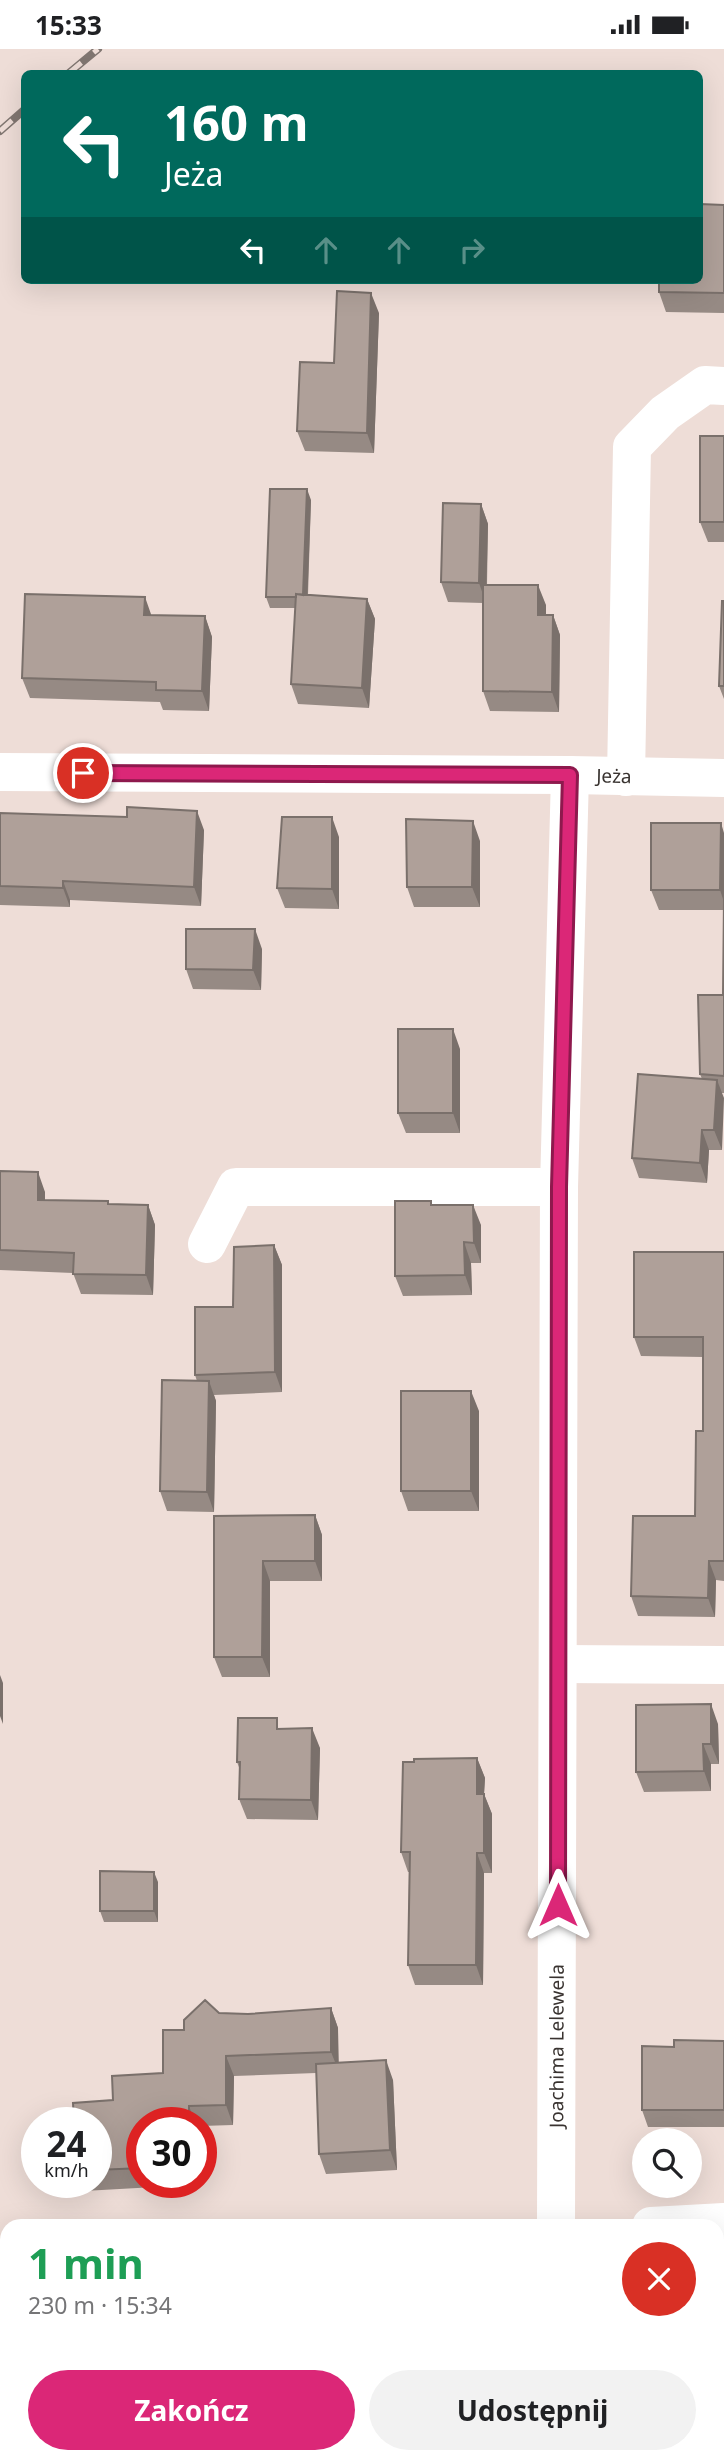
<!DOCTYPE html>
<html lang="pl">
<meta charset="utf-8">
<style>
body{margin:0;font-family:"Noto Sans",sans-serif;background:#f2f2f2;color:#202124;height:100vh;display:flex;flex-direction:column;font-size:26px;white-space:nowrap}
*{box-sizing:border-box;margin:0}
p{font-size:23px;color:#757577}
.icon{flex:none;width:38px;height:38px;fill:none;stroke:currentColor;stroke-width:2;stroke-linecap:round;stroke-linejoin:round}
.map{position:relative;flex:1;overflow:hidden}
.sheet{position:absolute;left:0px;top:2170px;width:724px;height:245px;display:flex;flex-direction:column;background:#fff;border-radius:21px 21px 0 0;box-shadow:0 7px 28px #0002}
.sheet>*{flex:none}
.hud{position:absolute;left:21px;top:21px;width:682px;height:214px;border-radius:10px;box-shadow:0 7px 28px #0002;background:#00695c;color:#fff;overflow:hidden}
.controls{position:absolute;left:632px;top:2079px;display:grid;gap:14px}
.controls a{display:grid;place-items:center;width:70px;height:70px;border-radius:50%;background:#fff;box-shadow:0 7px 28px #0002;font-size:35px}
.speed{position:absolute;left:21px;top:2058px;display:flex;gap:14px;font-size:35px;font-weight:700;text-align:center}
.speed>*{display:grid;place-content:center;width:91px;height:91px;border-radius:50%;background:#fff;box-shadow:0 7px 28px #0002;line-height:1}
.speed small{font-size:18px;font-weight:400}
.speed .limit{border:10px solid #d22;background:#fff;color:#111}
.pin{position:absolute;display:grid;place-items:center;width:60px;height:60px;color:#fff;margin:-30px;border:4px solid #fff;border-radius:50%;box-shadow:0 2px 7px #0007}
.me{position:absolute;width:77px;margin:-38px;rotate:0deg;stroke-linejoin:round;filter:drop-shadow(0 0 5px #0008)}
.turn{display:flex;align-items:center;gap:24px;height:147px;padding:0 28px;font-size:32px}
.turn .icon{width:91px;height:91px;stroke-width:2.5}
.turn b{display:block;font-size:49px;line-height:60px}
.lanes{display:flex;align-items:center;height:66px;padding:0 28px;background:#0003;justify-content:center;gap:35px;direction:ltr}
.lanes .off{opacity:.35}
.round{display:grid;place-items:center;flex:none;width:74px;height:74px;border-radius:37px;background:#f2f2f2}
.summary{display:flex;align-items:center;justify-content:space-between;height:119px;padding:0 28px}
h1{font-size:42px;font-weight:700;line-height:52px;color:#1e9e55}
.primary-button{display:flex;gap:14px;margin-top:auto;padding:14px 28px}
.primary-button a{flex:1;height:80px;border-radius:42px;background:#db2777;color:#fff;font-size:28px;font-weight:700;line-height:80px;text-align:center}
.primary-button a+a{background:#f2f2f2;color:#202124}
.status{display:flex;justify-content:space-between;align-items:center;height:49px;padding:0 35px;background:#fff;direction:ltr}
.status svg{height:19px;fill:currentColor}
.map>svg:first-child{display:block}
.lines{fill:none;stroke-linecap:round;stroke-linejoin:round}
.minor{stroke:#fff;stroke-width:38}
.rail-casing{stroke:#807671;stroke-width:8}
.rail{stroke:#eeddd7;stroke-width:5;stroke-dasharray:16;stroke-linecap:butt}
.wall{fill:#968a84}
.shaded-wall{fill:#7a706b}
.building{fill:#afa099;stroke:#7a706b;stroke-width:2}
.route-casing{stroke:#8e194d;stroke-width:18}
.route{stroke:#db2777;stroke-width:12}
.labels{text-anchor:middle;stroke-width:6;stroke-linejoin:round;paint-order:stroke}
.street-label{font-size:19px;fill:#393330;stroke:#eeddd7}
</style>
<div class="status"><b>15:33</b><svg viewBox="0 0 49 12"><path d="M0 12V9h3v3zM5 12V6h3v6zM10 12V3h3v9zM15 12V0h3v12zM26 1h20v11H26zM47 4h2v5h-2z"/></svg></div>
<div class="map">
<svg width="724" height="2415" viewBox="0 0 724 2415">
<rect width="100%" height="100%" fill="#eeddd7"/>
<g class="lines">
<g class="minor">
<path id="s1" d="M0 723 570 726 724 729"/>
<path d="M626 728 632 398 665 364 705 336 724 337"/>
<path d="M207 1195 236 1138H559"/>
<path d="M559 1615 724 1616"/>
<path id="s2" d="M556 2177 559 1138 570 726"/>
<path d="M651 2177 724 2173"/>
<path d="M0 2222H7"/>
<path d="M586 2408 587 2415"/>
</g>
<defs>
<path id="rail" d="M69 24 98 0
M0 82 24 61"/>
</defs>
<use href="#rail" class="rail-casing"/>
<use href="#rail" class="rail"/>
</g>
<path class="wall" d="M724 156V264L666 263 659 243Z
M379 264 374 404 305 402 297 382 334 314Z
M724 387V493H708L700 473Z
M311 451 308 546 367 550 375 570 369 659 298 655 291 635 296 559H270L266 548Z
M481 455 488 475 487 536 546 556V566H553L560 586 559 663 490 662 483 642V554L448 553 441 533Z
M724 552V650L719 637Z
M151 566 205 567 212 588 209 662 163 661 160 653 30 649 22 629Z
M0 764 204 781 201 857 70 851V858L0 856Z
M724 784V1044H722V1101H709L707 1134 639 1129 632 1109 702 1030 700 1025 723 946 724 861H659L651 841Z
M339 788V860L285 859 277 839Z
M480 792V858H414L407 838Z
M262 900 261 941 193 940 186 920Z
M460 1000V1084H406L398 1064Z
M0 1122 45 1143V1151L108 1152 109 1155 148 1156 155 1176 153 1246 81 1245 73 1224 0 1221Z
M431 1152 432 1156 481 1176V1214H471L472 1246 403 1247 395 1227Z
M274 1196 282 1216V1343L214 1346 216 1352 214 1463 167 1462 160 1442 197 1332 195 1326 233 1258Z
M724 1203V1532L716 1531 715 1568 638 1567 631 1547 695 1467 703 1382V1308L641 1307 634 1288Z
M479 1362V1462H408L401 1442Z
M315 1466 322 1486V1532H270V1628H222L214 1608V1467Z
M718 1675 719 1715H711V1742L644 1743 636 1723Z
M281 1680 320 1699 318 1771 247 1770 239 1750 240 1721 237 1713Z
M477 1709 485 1729 484 1745 492 1765V1824H484L483 1936H415L408 1916 409 1823H408L401 1803 414 1713Z
M158 1833V1873H104L100 1862Z
M331 1959 338 1979V2013L393 2031 397 2121 326 2125 319 2105 316 2024 234 2027 233 2076 201 2077V2074H142V2133H155V2138L84 2142 80 2133H96V2074L113 2051 163 2024 184 1981 219 1964 248 1965Z
M724 1992V2078H648L642 2061 674 1998Z
M724 2252V2357L718 2358V2253Z
M7 2282V2355L0 2356V2283Z"/>
<path class="shaded-wall" d="M371 244 379 264 374 404 367 384Z
M307 440 311 451 307 559 303 548Z
M481 455 488 475 486 554 479 534Z
M538 536 546 556V586L538 566Z
M145 548 152 568 144 566Z
M367 550 375 570 369 659 362 639Z
M553 566 560 586 559 663 552 643Z
M205 567 212 588 209 662 202 642Z
M197 762 204 781 201 857 194 838Z
M332 768 339 788V860L332 840Z
M473 772 480 792V858L472 838Z
M721 774 724 784V853L720 841Z
M63 832 70 851V858L63 839Z
M255 880 262 900 261 941 253 921Z
M453 980 460 1000V1084L453 1064Z
M717 1031 724 1049 722 1101 714 1081Z
M702 1081 709 1101 707 1134 700 1114Z
M38 1123 45 1143V1171L38 1151Z
M148 1156 155 1176 153 1246 146 1226Z
M473 1156 481 1176V1214L474 1194Z
M464 1193 471 1214 472 1246 465 1226Z
M274 1196 282 1216V1343L275 1323Z
M209 1332 216 1352 214 1463 207 1443Z
M471 1342 479 1362V1462L471 1442Z
M315 1466 322 1486V1532L315 1512Z
M263 1512 270 1532V1628L262 1608Z
M709 1512 716 1531 715 1568 708 1549Z
M0 1626 3 1634V1675L0 1667Z
M711 1655 718 1675 719 1715 711 1695Z
M312 1679 320 1699 318 1771 311 1751Z
M703 1695 711 1715V1742L704 1722Z
M477 1709 485 1729 484 1745 492 1765V1824L484 1804 477 1745Z
M477 1804 484 1824 483 1936 476 1916Z
M154 1823 158 1833V1873L154 1862Z
M331 1959 338 1979 339 2023 331 2003Z
M226 2007 234 2027 233 2076 226 2056Z
M386 2011 393 2031 397 2121 390 2101Z
M189 2057 195 2074H189Z"/>
<path class="building" d="M700 155 724 156V244L659 243V231H700Z
M337 242 371 244 367 384 297 382 300 313 334 314Z
M700 387H724V473H700Z
M270 440H307L303 546 296 545V548H266Z
M443 454 481 455 479 534 441 533Z
M483 536H538V566H553L552 643 483 642Z
M25 545 145 548 144 566 205 567 202 642 156 641V633L22 629Z
M296 545 367 550 362 639 291 635Z
M722 552H724V637H719Z
M127 758 197 762 194 838 63 832V839L0 837V764L127 768Z
M282 768H332V840L277 839Z
M406 770 473 772 472 838H407Z
M651 774H721L720 841H651Z
M724 850V1027L700 1025 698 946H723Z
M186 880H255L253 921 186 920Z
M398 980H453V1064H398Z
M638 1025 717 1031 714 1081H702L700 1114 632 1109Z
M0 1122 38 1123V1151L108 1152V1155L148 1156 146 1226 73 1225 74 1204 0 1201Z
M395 1152H431V1156H473L474 1194 464 1193 465 1226 395 1227Z
M274 1196 275 1323 195 1326V1258H233L234 1198Z
M634 1203H724V1512H709L708 1549 631 1547 633 1467H695L696 1382H703V1288H634Z
M162 1331 209 1332 207 1443 160 1442Z
M401 1342H471V1442H401Z
M315 1466V1512H263L262 1608H214V1467Z
M711 1655V1695H703L704 1722 636 1723V1656Z
M238 1669H277V1680L312 1679 311 1751 239 1750 240 1713H237Z
M477 1709V1745H484V1804H477L476 1916H408L410 1803H401L403 1713H414V1710Z
M100 1822 154 1823V1862H100Z
M205 1951 219 1964 248 1965 331 1959V2003L226 2007V2056L189 2057V2074H142V2119L96 2121V2074H74L73 2054 113 2051 112 2027 163 2024V1981H184V1971Z
M674 1991 724 1992V2061H642V1997L674 1998Z
M386 2011 390 2101 319 2105 316 2015Z
M724 2252V2329L718 2330V2253Z
M7 2282V2344L0 2345V2283Z
M724 2407V2415H669L718 2408Z"/>
<g class="lines">
<defs>
<path id="route" d="M83 724 570 726 559 1138 558 1856"/>
</defs>
<use href="#route" class="route-casing"/>
<use href="#route" class="route"/>
</g>
<g class="labels">
<g class="street-label">
<text dy="7" stroke="none"><textPath href="#s1" startOffset="614">Jeża</textPath></text>
<text dy="7" stroke="none"><textPath href="#s2" startOffset="180">Joachima Lelewela</textPath></text>
</g>
</g>
</svg>
<div class="controls">
<a><svg class="icon" aria-label="search" viewBox="0 0 24 24"><circle cx="10" cy="10" r="6"/><path d="M15 15l6 6"/></svg></a>
</div>
<div class="speed"><div>24<small>km/h</small></div><div class="limit">30</div></div>
<div class="pin" style="left:83px;top:724px;background:#d93025"><svg class="icon" aria-label="arrive" viewBox="0 0 24 24"><path d="M6 21V4h12l-3 4 3 4H6"/></svg></div>
<svg class="me" style="left:558px;top:1856px" viewBox="-20 -20 40 40"><path d="M0-17L14 15 0 8-14 15z" fill="#db2777" stroke="#fff" stroke-width="4"/></svg>
<div class="hud">
<div class="turn"><svg class="icon" aria-label="left" viewBox="0 0 24 24"><path d="M17 20v-9H6M10 6l-5 5 5 5"/></svg><div><b>160 m</b>Jeża</div></div>
<div class="lanes"><svg class="icon" aria-label="left" viewBox="0 0 24 24"><path d="M17 20v-9H6M10 6l-5 5 5 5"/></svg><svg class="icon off" aria-label="ahead" viewBox="0 0 24 24"><path d="M12 20V5M6 11l6-6 6 6"/></svg><svg class="icon off" aria-label="ahead" viewBox="0 0 24 24"><path d="M12 20V5M6 11l6-6 6 6"/></svg><svg class="icon off" aria-label="right" viewBox="0 0 24 24"><path d="M7 20v-9h11M14 6l5 5-5 5"/></svg></div>
</div>
<section class="sheet">
<div class="summary"><div><h1>1 min</h1><p>230 m · 15:34</p></div><a class="round" style="background:#d93025;color:#fff"><svg class="icon" aria-label="close" viewBox="0 0 24 24"><path d="M6 6l12 12M18 6L6 18"/></svg></a></div>
<div class="primary-button"><a>Zakończ</a><a>Udostępnij</a></div>
</section>
</div>
